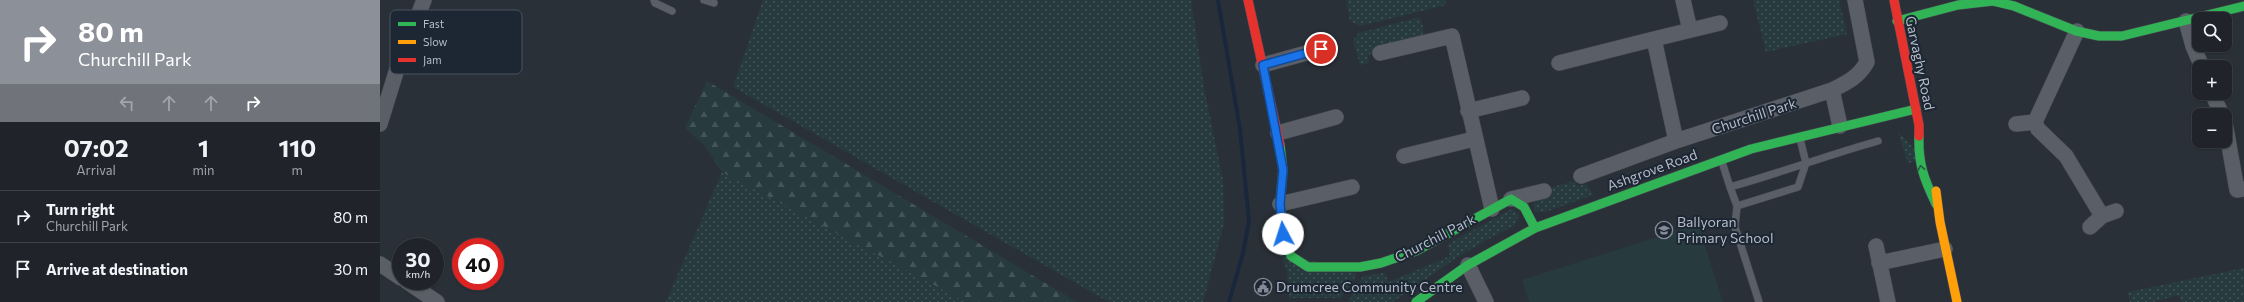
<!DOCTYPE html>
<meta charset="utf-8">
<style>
body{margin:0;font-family:Commissioner,sans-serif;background:#282c32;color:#f1f3f6;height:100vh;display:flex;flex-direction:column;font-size:15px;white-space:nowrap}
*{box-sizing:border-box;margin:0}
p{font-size:13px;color:#a2a4a8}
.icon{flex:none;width:22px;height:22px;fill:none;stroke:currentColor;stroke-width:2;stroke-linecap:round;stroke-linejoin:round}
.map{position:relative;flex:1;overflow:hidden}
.side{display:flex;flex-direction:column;background:#20242a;width:380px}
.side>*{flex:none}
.banner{background:#8c9099;color:#fff;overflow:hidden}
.controls{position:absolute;left:1812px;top:12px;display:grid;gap:8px}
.controls a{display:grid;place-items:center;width:40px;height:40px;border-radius:8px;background:#20242a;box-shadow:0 1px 3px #0004,0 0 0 1px #3d4147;font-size:20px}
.speed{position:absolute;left:12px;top:238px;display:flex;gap:8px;font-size:20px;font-weight:700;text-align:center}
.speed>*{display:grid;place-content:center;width:52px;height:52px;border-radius:50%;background:#20242a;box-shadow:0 1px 3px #0004,0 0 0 1px #3d4147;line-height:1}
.speed small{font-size:10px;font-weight:400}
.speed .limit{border:6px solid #d22;background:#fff;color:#111}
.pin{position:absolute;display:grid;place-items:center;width:34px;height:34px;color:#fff;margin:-17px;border:2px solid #fff;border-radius:50%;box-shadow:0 1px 4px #0007}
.me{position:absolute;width:44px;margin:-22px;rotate:355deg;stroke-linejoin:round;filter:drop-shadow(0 0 3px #0008)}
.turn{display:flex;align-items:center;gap:14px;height:84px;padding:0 12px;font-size:18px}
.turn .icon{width:52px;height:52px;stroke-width:2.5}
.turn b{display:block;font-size:28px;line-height:34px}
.lanes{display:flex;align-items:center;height:38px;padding:0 12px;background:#0003;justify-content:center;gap:20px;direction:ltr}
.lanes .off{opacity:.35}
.eta{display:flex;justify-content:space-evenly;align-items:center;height:68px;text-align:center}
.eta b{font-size:24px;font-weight:700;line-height:28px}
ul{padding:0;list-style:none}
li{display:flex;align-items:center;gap:12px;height:52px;padding:0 12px;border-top:1px solid #3d4147}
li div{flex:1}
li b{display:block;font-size:15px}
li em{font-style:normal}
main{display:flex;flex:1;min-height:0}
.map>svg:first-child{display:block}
.grass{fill:url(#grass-dots)}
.forest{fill:url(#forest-firs)}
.pitch{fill:#273a3e}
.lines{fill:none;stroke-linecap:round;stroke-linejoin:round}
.stream{stroke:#19273c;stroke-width:4}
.lane-casing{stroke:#484c55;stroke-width:8}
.street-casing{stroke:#484c55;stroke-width:16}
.fast-casing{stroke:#484c55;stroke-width:10}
.slow-casing{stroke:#484c55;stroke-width:10}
.jam-casing{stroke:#484c55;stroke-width:10}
.lane{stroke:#5a5e66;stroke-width:7}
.street{stroke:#5a5e66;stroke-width:15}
.fast{stroke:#30b455;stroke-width:9}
.slow{stroke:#ff9f0a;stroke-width:9}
.jam{stroke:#e5322d;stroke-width:9}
.oneway{stroke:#255f41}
.route-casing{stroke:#114b97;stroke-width:10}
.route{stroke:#1a73e8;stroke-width:7}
.labels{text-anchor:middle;stroke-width:4;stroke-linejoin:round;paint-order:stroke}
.street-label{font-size:14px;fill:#b4bcc9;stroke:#1d2633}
.poi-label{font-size:14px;fill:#b4bcc9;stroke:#1d2633;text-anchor:start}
.key{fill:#1d2633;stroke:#4a5360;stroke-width:1}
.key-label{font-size:11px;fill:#b4bcc9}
</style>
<main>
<section class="side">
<div class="banner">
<div class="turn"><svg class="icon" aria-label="right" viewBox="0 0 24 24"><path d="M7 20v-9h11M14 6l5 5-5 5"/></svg><div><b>80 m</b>Churchill Park</div></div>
<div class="lanes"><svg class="icon off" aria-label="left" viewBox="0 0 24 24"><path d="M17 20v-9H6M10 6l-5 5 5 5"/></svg><svg class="icon off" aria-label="ahead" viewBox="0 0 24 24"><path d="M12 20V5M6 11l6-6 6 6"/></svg><svg class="icon off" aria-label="ahead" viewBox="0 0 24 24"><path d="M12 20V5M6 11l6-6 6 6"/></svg><svg class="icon" aria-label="right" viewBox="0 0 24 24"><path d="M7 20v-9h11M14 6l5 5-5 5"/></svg></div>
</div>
<div class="eta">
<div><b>07:02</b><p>Arrival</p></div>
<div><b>1</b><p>min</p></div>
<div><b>110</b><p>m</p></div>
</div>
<ul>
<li><svg class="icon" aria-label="right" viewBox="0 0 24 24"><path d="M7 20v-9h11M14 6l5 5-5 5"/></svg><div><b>Turn right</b><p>Churchill Park</p></div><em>80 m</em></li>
<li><svg class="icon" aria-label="arrive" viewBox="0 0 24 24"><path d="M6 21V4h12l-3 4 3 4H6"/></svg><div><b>Arrive at destination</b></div><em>30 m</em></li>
</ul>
</section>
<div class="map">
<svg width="1864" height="302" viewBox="0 0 1864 302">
<defs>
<pattern id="grass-dots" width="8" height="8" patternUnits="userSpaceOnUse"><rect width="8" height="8" fill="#273a3e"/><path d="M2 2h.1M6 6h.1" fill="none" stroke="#445559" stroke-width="1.8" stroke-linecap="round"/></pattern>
<pattern id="forest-firs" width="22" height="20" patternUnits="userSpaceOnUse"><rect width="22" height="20" fill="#273a3e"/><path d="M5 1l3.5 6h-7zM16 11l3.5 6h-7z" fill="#445559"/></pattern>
</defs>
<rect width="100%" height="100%" fill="#2a3038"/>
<path class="grass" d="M383 0H811L824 88 843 181 844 224 823 302H729L353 87Z
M966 0H1065L1066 5 980 26 970 21Z
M1373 0H1459L1467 34 1386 52Z
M1040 17 1043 27V34C1027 47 1004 42 988 56L989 63 980 65 973 40 979 33Z
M1518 132 1533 147 1536 161 1528 163Z
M342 172 586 302H286Z
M1195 181 1197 186 1207 184 1213 195 1165 212H1155L1153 204 1160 200 1171 198 1169 188Z
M1132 209 1139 215 1135 225 1105 241 1076 258 1013 302H968L983 276 1004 273 1009 282 1070 256 1068 244Z
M899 251 977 274 961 298H909L907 270Z
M1864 268V302H1801L1799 295 1773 302H1750L1748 292Z"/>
<path class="forest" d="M327 81 697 302H586L342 172 324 145 305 128Z"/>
<path class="pitch" d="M1318 224 1343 302H1149L1142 280Z"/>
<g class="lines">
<path class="stream" d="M838 0 860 129 869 221 863 253 849 302"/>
<defs>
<path id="lane" d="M274 0 275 3 292 11
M324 0 334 3
M1342 162 1350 187C1400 173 1448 155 1498 141
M1350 187 1357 206 1418 187 1426 163 1420 139
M1357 206 1355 227 1379 302"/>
<path id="street" d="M1303 0 1310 30
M1806 21 1813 46 1822 67
M1697 31 1655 122 1658 129 1686 156 1722 216
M1000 53 1072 36 1112 209
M1179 63 1274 39
M883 65 941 49
M1452 90 1460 126
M1832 93 1842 115
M1088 111 1142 98
M1845 123 1857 190 1864 189
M0 124 17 69 44 0
M1636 124 1655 122
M898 133 956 117
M1296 141 1274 39 1340 23
M1024 156 1094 139
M1201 176 1296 141 1452 90C1466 83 1479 77 1487 62L1475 0
M1131 199 1164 191
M900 204 972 187
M1710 227 1722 216 1736 211
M1496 246 1508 302
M1499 263 1565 249
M0 264 21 278
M1088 265 1106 302
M26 281 57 302"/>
<path id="fast" d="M1517 21 1578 5 1613 1 1634 6 1696 31 1719 36H1742L1864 6
M1539 136C1538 164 1544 179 1556 204
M900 145 903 170 900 204 903 234 911 256 928 267H980L1001 263 1036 251 1131 199 1144 207 1155 228
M1036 302 1088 265 1155 228 1371 149 1536 109"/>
<path id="slow" d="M1556 191 1560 222 1577 302"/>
<path id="jam" d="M868 0 900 145
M1514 0 1539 125V136"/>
</defs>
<use href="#lane" class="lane-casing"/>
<use href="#street" class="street-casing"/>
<use href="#fast" class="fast-casing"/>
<use href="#slow" class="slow-casing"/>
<use href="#jam" class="jam-casing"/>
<use href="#lane" class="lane"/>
<use href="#street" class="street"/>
<use href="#fast" class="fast"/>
<use href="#slow" class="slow"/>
<use href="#jam" class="jam"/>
</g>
<defs><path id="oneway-chevron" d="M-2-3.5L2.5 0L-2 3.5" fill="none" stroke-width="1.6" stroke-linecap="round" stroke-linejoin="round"/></defs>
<use class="oneway" href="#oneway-chevron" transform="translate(1541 168) rotate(-101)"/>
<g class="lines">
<defs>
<path id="route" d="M903 234 900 204 903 170 883 65 941 49"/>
</defs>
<use href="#route" class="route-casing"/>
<use href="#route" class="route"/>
</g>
<defs>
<symbol id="school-ring" viewBox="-11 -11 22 22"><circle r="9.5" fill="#1d2633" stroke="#848b96" stroke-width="1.5"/><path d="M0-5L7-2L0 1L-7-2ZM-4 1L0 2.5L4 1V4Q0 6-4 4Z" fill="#848b96"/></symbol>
<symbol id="civic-ring" viewBox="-11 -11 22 22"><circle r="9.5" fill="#1d2633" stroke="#848b96" stroke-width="1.5"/><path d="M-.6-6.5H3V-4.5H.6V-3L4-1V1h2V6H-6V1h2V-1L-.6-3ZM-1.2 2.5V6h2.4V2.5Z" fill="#848b96"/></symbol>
</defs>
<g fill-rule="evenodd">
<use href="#school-ring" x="1274" y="220" width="20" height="20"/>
<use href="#civic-ring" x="873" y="277" width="20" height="20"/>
</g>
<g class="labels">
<g class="street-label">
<text transform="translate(1540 63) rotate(78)" y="5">Garvaghy Road</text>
<text transform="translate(1374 116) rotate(-18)" y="5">Churchill Park</text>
<text transform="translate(1272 170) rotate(-20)" y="5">Ashgrove Road</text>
<text transform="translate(1055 238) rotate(-27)" y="5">Churchill Park</text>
</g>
<g class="poi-label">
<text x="1297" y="227">Ballyoran<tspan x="1297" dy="16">Primary School</tspan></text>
<text x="896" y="292">Drumcree Community Centre</text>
</g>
</g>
<rect x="10" y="10" width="132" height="64" rx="6" class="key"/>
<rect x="18" y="22" width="18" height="4" fill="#30b455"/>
<rect x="18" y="40" width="18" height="4" fill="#ff9f0a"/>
<rect x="18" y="58" width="18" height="4" fill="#e5322d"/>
<g class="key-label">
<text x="43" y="28">Fast</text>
<text x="43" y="46">Slow</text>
<text x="43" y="64">Jam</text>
</g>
</svg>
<div class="controls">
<a><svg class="icon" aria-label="search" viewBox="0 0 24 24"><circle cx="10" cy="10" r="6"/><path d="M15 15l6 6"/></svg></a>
<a>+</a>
<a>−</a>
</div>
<div class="speed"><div>30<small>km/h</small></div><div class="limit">40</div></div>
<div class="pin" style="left:941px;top:49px;background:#d93025"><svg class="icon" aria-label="arrive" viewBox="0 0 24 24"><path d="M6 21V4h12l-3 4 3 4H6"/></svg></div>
<svg class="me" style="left:903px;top:234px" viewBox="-20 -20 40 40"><circle r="19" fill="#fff"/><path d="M0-13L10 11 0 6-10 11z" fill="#1a73e8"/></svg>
</div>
</main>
